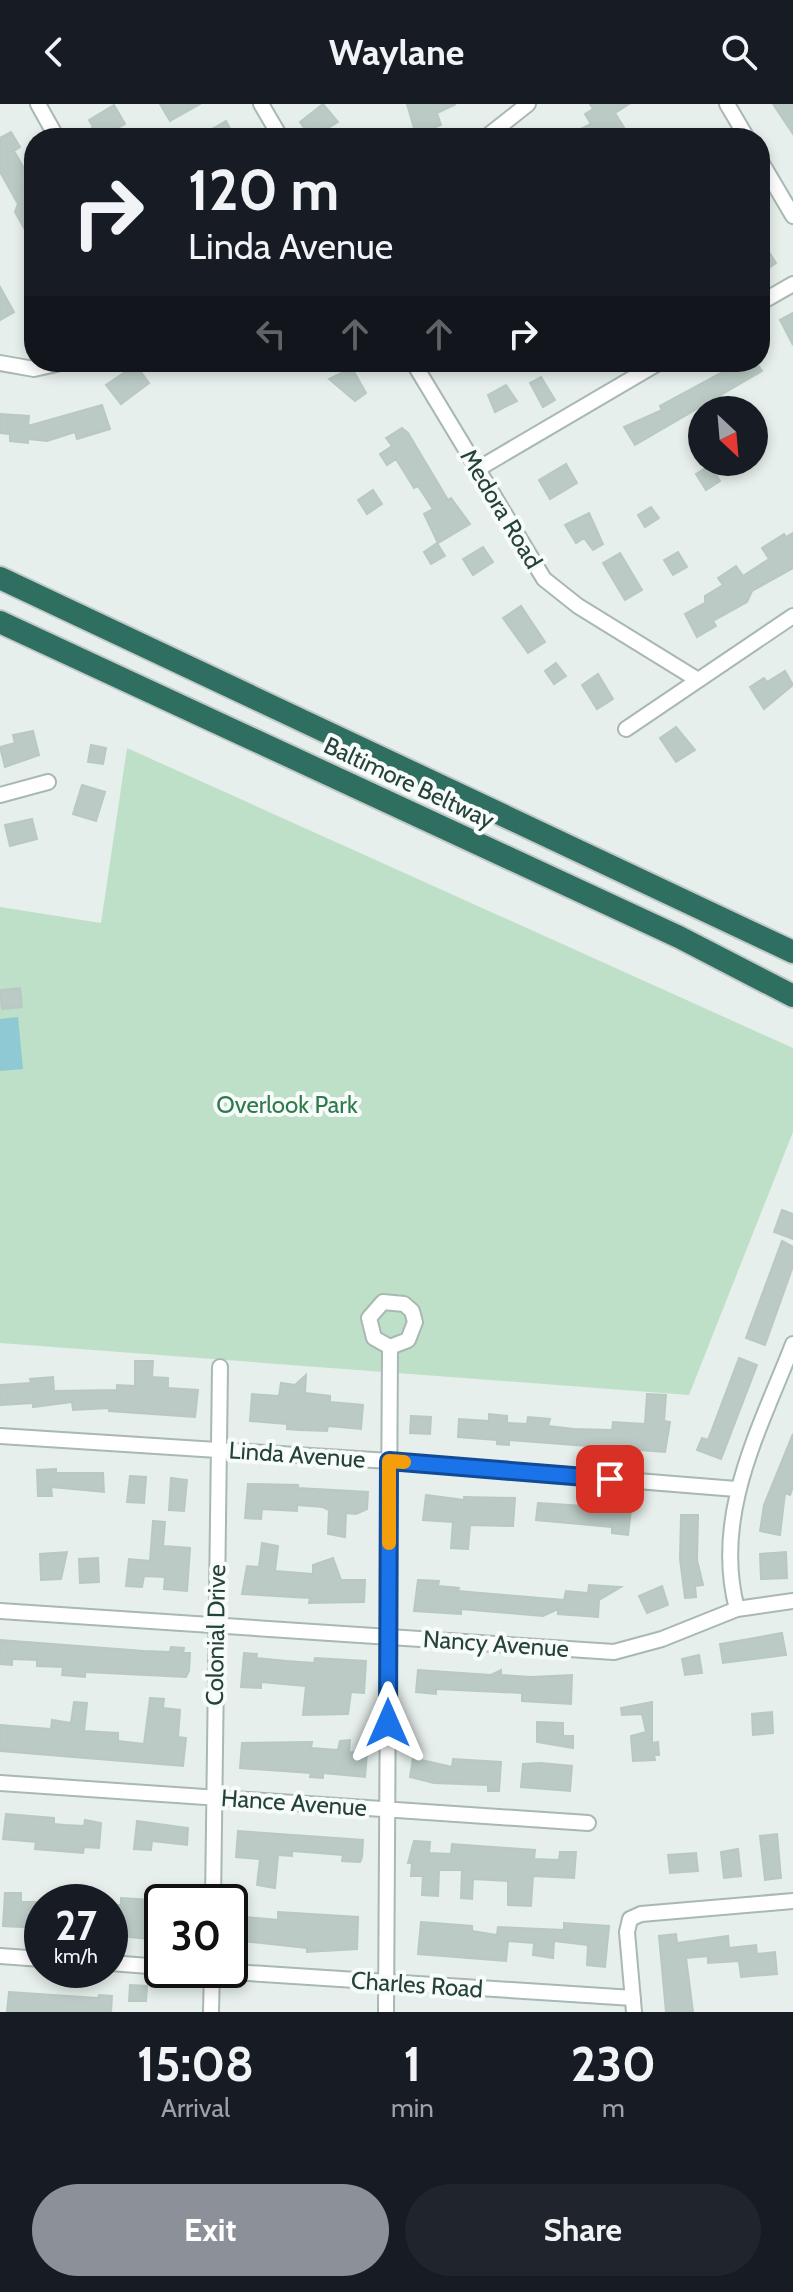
<!DOCTYPE html>
<style>
body{margin:0;font-family:Cabin,sans-serif;background:#20242c;color:#f1f3f6;height:100vh;display:flex;flex-direction:column;font-size:30px;white-space:nowrap}
*{box-sizing:border-box;margin:0}
p{font-size:26px;color:#9ea1a6}
.icon{flex:none;width:44px;height:44px;fill:none;stroke:currentColor;stroke-width:2;stroke-linecap:round;stroke-linejoin:round}
.map{position:relative;height:1908px;overflow:hidden}
.drawer{display:flex;flex-direction:column;background:#171b24;flex:1}
.drawer>*{flex:none}
.hud{position:absolute;left:24px;top:24px;width:746px;height:244px;border-radius:32px;box-shadow:0 4px 12px #0003;background:#171b24;color:#f1f3f6;overflow:hidden}
.needle{width:52px;rotate:154deg}
.controls{position:absolute;left:688px;top:292px;display:grid;gap:16px}
.controls a{display:grid;place-items:center;width:80px;height:80px;border-radius:50%;background:#171b24;box-shadow:0 4px 12px #0003;font-size:40px}
.speed{position:absolute;left:24px;top:1780px;display:flex;gap:16px;font-size:40px;font-weight:700;text-align:center}
.speed>*{display:grid;place-content:center;width:104px;height:104px;border-radius:50%;background:#171b24;box-shadow:0 4px 12px #0003;line-height:1}
.speed small{font-size:20px;font-weight:400}
.speed .limit{border:4px solid #111;border-radius:12px;background:#fff;color:#111}
.pin{position:absolute;display:grid;place-items:center;width:68px;height:68px;color:#fff;margin:-34px;border-radius:16px;box-shadow:0 4px 12px #0006}
.me{position:absolute;width:88px;margin:-44px;rotate:0deg;stroke-linejoin:round;filter:drop-shadow(0 0 6px #0008)}
.turn{display:flex;align-items:center;gap:28px;height:168px;padding:0 32px;font-size:36px}
.turn .icon{width:104px;height:104px;stroke-width:2.5}
.turn b{display:block;font-size:56px;line-height:68px}
.lanes{display:flex;align-items:center;height:76px;padding:0 32px;background:#0003;justify-content:center;gap:40px;direction:ltr}
.lanes .off{opacity:.35}
.eta{display:flex;justify-content:space-evenly;align-items:center;height:136px;text-align:center}
.eta b{font-size:48px;font-weight:800;line-height:56px}
.button{display:flex;gap:16px;margin-top:auto;padding:16px 32px}
.button a{flex:1;height:92px;border-radius:48px;background:#8c9099;color:#fff;font-size:32px;font-weight:800;line-height:92px;text-align:center}
.button a+a{background:#20242c;color:#f1f3f6}
header{display:flex;justify-content:space-between;align-items:center;height:104px;padding:0 32px;background:#171b24;font-size:36px;font-weight:800}
.map>svg:first-child{display:block}
.green{fill:#bfe0c8}
.water{fill:#8ec9d4}
.building{fill:#bbcac4;stroke:#b8c9c2;stroke-width:2}
.lines{fill:none;stroke-linecap:round;stroke-linejoin:round}
.minor-casing{stroke:#a8b8b2;stroke-width:18}
.highway-casing{stroke:#c2cac8;stroke-width:26}
.minor{stroke:#fff;stroke-width:14}
.highway{stroke:#2f6f62;stroke-width:22}
.route-casing{stroke:#114b97;stroke-width:20}
.route{stroke:#1a73e8;stroke-width:14}
.slow{stroke:#f59e0b;stroke-width:14}
.labels{text-anchor:middle;stroke-width:8;stroke-linejoin:round;paint-order:stroke}
.street-label{font-size:24px;fill:#24423a;stroke:#f7fbf9}
.park-label{font-size:24px;fill:#2d7a4b;stroke:#f7fbf9}
</style>
<header><svg class="icon" aria-label="back" viewBox="0 0 24 24"><path d="M15 5l-7 7 7 7"/></svg>Waylane<svg class="icon" aria-label="search" viewBox="0 0 24 24"><circle cx="10" cy="10" r="6"/><path d="M15 15l6 6"/></svg></header>
<div class="map">
<svg width="793" height="1908" viewBox="0 0 793 1908">
<rect width="100%" height="100%" fill="#e6efeb"/>
<path class="green" d="M127 644 793 944V1028L689 1291 0 1239V803L101 819Z"/>
<path class="water" d="M18 913 23 965 0 967V915Z"/>
<path class="building" d="M160 0H200L170 17Z
M323 0 338 18 311 34 300 18Z
M407 0H456L437 9 441 21 416 31Z
M590 0H629L615 9 626 27 614 34H562L591 20 585 10 593 5Z
M773 0H793V30Z
M114 1 125 20 111 28 114 34H93L89 26 93 23 89 16Z
M226 17 235 34H195L214 24Z
M11 28 20 43 14 47 32 78 24 82 34 92V142L15 108 18 100 0 68V34Z
M760 134 776 159 760 170Z
M0 183 14 208 0 216Z
M793 209V241L780 216Z
M731 258H756L762 267 635 341 624 323 662 306 660 302 734 262Z
M138 264 149 279 121 300 106 281 129 265 132 269Z
M352 264 366 289 355 297 329 275Z
M541 273 555 296 543 303 530 279Z
M506 281 517 297 495 308 488 291Z
M102 301 110 325 77 335 75 328 47 337 28 335V339L10 337V330L0 329V310L29 312 28 322Z
M402 324 408 329 448 396 451 394 470 420 438 439 424 410 433 405 418 382 414 384 396 355 387 361 380 350 392 342 386 334Z
M566 360 577 379 550 395 539 376Z
M711 361 720 377 706 386 696 370Z
M373 386 382 400 367 410 358 396Z
M651 403 659 414 645 423 638 411Z
M589 409 603 440 593 446 584 434 576 439 565 421Z
M793 429V464L752 487 747 498 713 517 716 522 697 533 685 510 705 499V492L723 481 718 474 736 462 743 472 769 455 762 444 784 430 786 433Z
M437 439 445 452 431 460 424 448Z
M483 443 493 458 473 471 463 455Z
M678 448 687 463 673 471 664 456Z
M620 449 642 486 625 496 603 459Z
M521 502 545 538 528 549 503 514Z
M556 559 566 572 554 580 545 567Z
M785 567 793 581 764 605 750 583 764 574 767 578Z
M598 570 613 595 597 605 582 581Z
M676 623 695 646 676 658 660 634Z
M33 627 39 651 5 663 0 643 15 639 13 631Z
M91 641 106 644 103 660 88 658Z
M82 681 105 688 96 717 73 710Z
M32 715 37 735 10 742 5 721Z
M20 884 22 903 2 905 0 886Z
M782 1106 793 1110V1135L774 1128Z
M782 1137 793 1143V1162L765 1241 746 1234Z
M739 1254 757 1261 721 1355 697 1346 702 1334 708 1336Z
M135 1257H153L152 1273 168 1274V1284L198 1286 195 1313 109 1307V1304L73 1306 72 1298 33 1303V1299L0 1301V1281L31 1279 30 1275 53 1273 54 1287 117 1286V1281L135 1282Z
M306 1271 305 1289 330 1292V1298L363 1301 361 1325 328 1322 327 1327 300 1326 287 1325V1320L250 1317 252 1290 279 1292 281 1279 295 1281Z
M647 1290 666 1291 664 1317 670 1318 665 1348 509 1336V1341L497 1340V1336L458 1333 459 1315 489 1317V1310L507 1312V1319L527 1320 528 1313 550 1315 548 1322 574 1325 612 1326 613 1318 645 1320Z
M411 1312 431 1313 430 1330 410 1329Z
M793 1330V1383L790 1391 785 1389 780 1431 760 1427 764 1401Z
M56 1365V1369H103L104 1388 51 1383 52 1392H38L37 1366Z
M130 1372 146 1373 144 1399 127 1398Z
M171 1374 187 1376 184 1407 169 1406Z
M248 1380 298 1381V1384L368 1388 367 1405 356 1410 346 1409 345 1433 328 1430 329 1406 323 1403 297 1401V1407L262 1405 261 1415 245 1414Z
M426 1391 464 1396V1393L515 1394 513 1422 470 1421 468 1445 451 1444 453 1418 423 1416Z
M538 1399 631 1405 628 1431 612 1429V1423L536 1416Z
M681 1411H698L697 1456 703 1481 695 1482 696 1493 685 1494 680 1455Z
M153 1417 165 1418 163 1442 190 1444 187 1487 164 1485 165 1473 144 1472 142 1483 126 1482 129 1455 150 1457Z
M262 1439 278 1442 275 1467 313 1470V1461L333 1454 341 1476H365L364 1498 309 1499 310 1494 242 1490 247 1462 259 1463Z
M67 1448 61 1475 41 1476 40 1450Z
M786 1448 787 1474 761 1475 760 1450Z
M98 1454 99 1478 80 1479 79 1455Z
M418 1476 439 1477 438 1482 459 1484 458 1487 564 1496 566 1487 588 1489 589 1481 621 1483 599 1496 598 1513 558 1510V1505L543 1512 461 1505V1510L414 1507Z
M662 1482 668 1501 647 1509 639 1492Z
M782 1529 786 1551 723 1559 720 1540Z
M0 1536 144 1547 170 1548 171 1543 184 1544 183 1549H190L189 1567 186 1573 85 1568V1573L62 1571 63 1563 37 1562V1556L12 1555V1561L0 1560Z
M244 1549 257 1550 256 1554 287 1557 314 1559 315 1554 366 1557 364 1589 351 1588 348 1610 303 1611 306 1582 261 1578V1584L241 1583Z
M699 1551 702 1569 685 1571 682 1555Z
M418 1566 491 1571 501 1566V1571L531 1573 572 1571 571 1600 522 1597V1589L436 1585V1590L416 1588Z
M150 1594 164 1595 163 1604 180 1606 178 1633 186 1634 183 1662 0 1647V1621L51 1625 52 1616 71 1619 74 1598 87 1599 84 1627 118 1629V1637L144 1640Z
M652 1598V1639L658 1638 659 1651H654L655 1656 633 1657 631 1632 646 1628 642 1610 622 1611 621 1604Z
M772 1608 773 1629 753 1631 752 1610Z
M537 1618 563 1619V1632H573V1644L537 1638Z
M350 1636 349 1648 367 1649 365 1673 323 1669V1674L310 1673 311 1669 240 1664 242 1639 312 1638 311 1644 338 1646 340 1637Z
M413 1654 452 1663 453 1655 501 1658 499 1687H488V1681L434 1679 410 1673Z
M540 1659 572 1662 570 1687 521 1683 523 1660Z
M6 1710 54 1714V1720L65 1721 84 1722 85 1716 101 1719 99 1744 84 1743 83 1749 35 1745 36 1738 3 1735Z
M137 1717 188 1724 187 1741 152 1737 151 1746 134 1745Z
M238 1727 363 1736 362 1753 360 1758 342 1757 343 1751 292 1747V1752L278 1751 275 1784 257 1781 260 1755 236 1753Z
M777 1730 781 1774 765 1776 760 1732Z
M414 1737 430 1738 429 1749 451 1750 452 1740 535 1746 534 1755 559 1756 560 1748H576L574 1774 533 1772 531 1802 508 1801V1777L473 1775 472 1795 461 1794 462 1766H439L438 1792 422 1791 423 1772H411L412 1759H408Z
M738 1745 741 1772 724 1774 721 1748Z
M696 1749 698 1767 670 1769 668 1751Z
M5 1789H21V1798H42V1824L3 1822Z
M121 1794 152 1796 148 1835 110 1831V1801H121Z
M278 1808 358 1813 357 1845 307 1848V1844L243 1837 246 1813 278 1816Z
M421 1818 472 1822V1827L497 1831 498 1823 564 1826V1819L609 1822 605 1863 587 1861 588 1841 554 1837 553 1854 533 1851 534 1839 508 1837 506 1857 418 1850Z
M676 1830 677 1839 728 1832 729 1844 756 1841 757 1850 775 1848 777 1870 741 1873 739 1857 708 1859V1852L686 1854 693 1908H666L659 1832Z
M130 1881 147 1882 146 1897H129Z
M9 1888 98 1894 99 1891 112 1892 111 1908H7Z"/>
<g class="lines">
<defs>
<path id="minor" d="M38 0 57 34
M261 0 281 34
M727 0 747 34
M485 34 528 0
M760 56 793 112
M760 199 793 180
M413 258 544 475 578 502 698 576
M0 259 34 265 65 258
M476 366 660 258
M626 625 793 512
M0 691 48 678
M0 1332 389 1357 736 1385
M737 1505C712 1411 760 1325 793 1240
M0 1507 614 1548 662 1535 737 1505 793 1497
M0 1679 588 1719
M213 1798 220 1263
M0 1852 42 1855
M110 1859 162 1863
M202 1866 633 1894
M211 1908 212 1866
M386 1908 390 1243 408 1236 415 1218 412 1207 404 1200 383 1198 369 1214 374 1234 390 1243
M634 1908 627 1828 630 1815 641 1810 793 1797"/>
<path id="highway" d="M0 474 793 848
M0 518 679 833 793 892"/>
</defs>
<use href="#minor" class="minor-casing"/>
<use href="#highway" class="highway-casing"/>
<use href="#minor" class="minor"/>
<use href="#highway" class="highway"/>
</g>
<g class="lines">
<defs>
<path id="route" d="M388 1619 389 1357 610 1375"/>
</defs>
<use href="#route" class="route-casing"/>
<use href="#route" class="route"/>
<path class="slow" d="M389 1439V1357L404 1358"/>
</g>
<g class="labels">
<g class="street-label">
<text transform="translate(501 405) rotate(59)" y="8">Medora Road</text>
<text transform="translate(409 679) rotate(25)" y="8">Baltimore Beltway</text>
<text transform="translate(297 1351) rotate(4)" y="8">Linda Avenue</text>
<text transform="translate(216 1531) rotate(-89)" y="8">Colonial Drive</text>
<text transform="translate(496 1540) rotate(4)" y="8">Nancy Avenue</text>
<text transform="translate(294 1699) rotate(4)" y="8">Hance Avenue</text>
<text transform="translate(417 1881) rotate(4)" y="8">Charles Road</text>
</g>
<g class="park-label">
<text x="287" y="1009">Overlook Park</text>
</g>
</g>
</svg>
<div class="controls">
<a><svg class="needle" viewBox="-14 -14 28 28"><path d="M0-13l5 13h-10z" fill="#e53935"/><path d="M0 13l5-13h-10z" fill="#9ea1a6"/></svg></a>
</div>
<div class="speed"><div>27<small>km/h</small></div><div class="limit">30</div></div>
<div class="pin" style="left:610px;top:1375px;background:#d93025"><svg class="icon" aria-label="arrive" viewBox="0 0 24 24"><path d="M6 21V4h12l-3 4 3 4H6"/></svg></div>
<svg class="me" style="left:388px;top:1619px" viewBox="-20 -20 40 40"><path d="M0-17L14 15 0 8-14 15z" fill="#1a73e8" stroke="#fff" stroke-width="4"/></svg>
<div class="hud">
<div class="turn"><svg class="icon" aria-label="right" viewBox="0 0 24 24"><path d="M7 20v-9h11M14 6l5 5-5 5"/></svg><div><b>120 m</b>Linda Avenue</div></div>
<div class="lanes"><svg class="icon off" aria-label="left" viewBox="0 0 24 24"><path d="M17 20v-9H6M10 6l-5 5 5 5"/></svg><svg class="icon off" aria-label="ahead" viewBox="0 0 24 24"><path d="M12 20V5M6 11l6-6 6 6"/></svg><svg class="icon off" aria-label="ahead" viewBox="0 0 24 24"><path d="M12 20V5M6 11l6-6 6 6"/></svg><svg class="icon" aria-label="right" viewBox="0 0 24 24"><path d="M7 20v-9h11M14 6l5 5-5 5"/></svg></div>
</div>
</div>
<section class="drawer">
<div class="eta">
<div><b>15:08</b><p>Arrival</p></div>
<div><b>1</b><p>min</p></div>
<div><b>230</b><p>m</p></div>
</div>
<div class="button"><a>Exit</a><a>Share</a></div>
</section>
